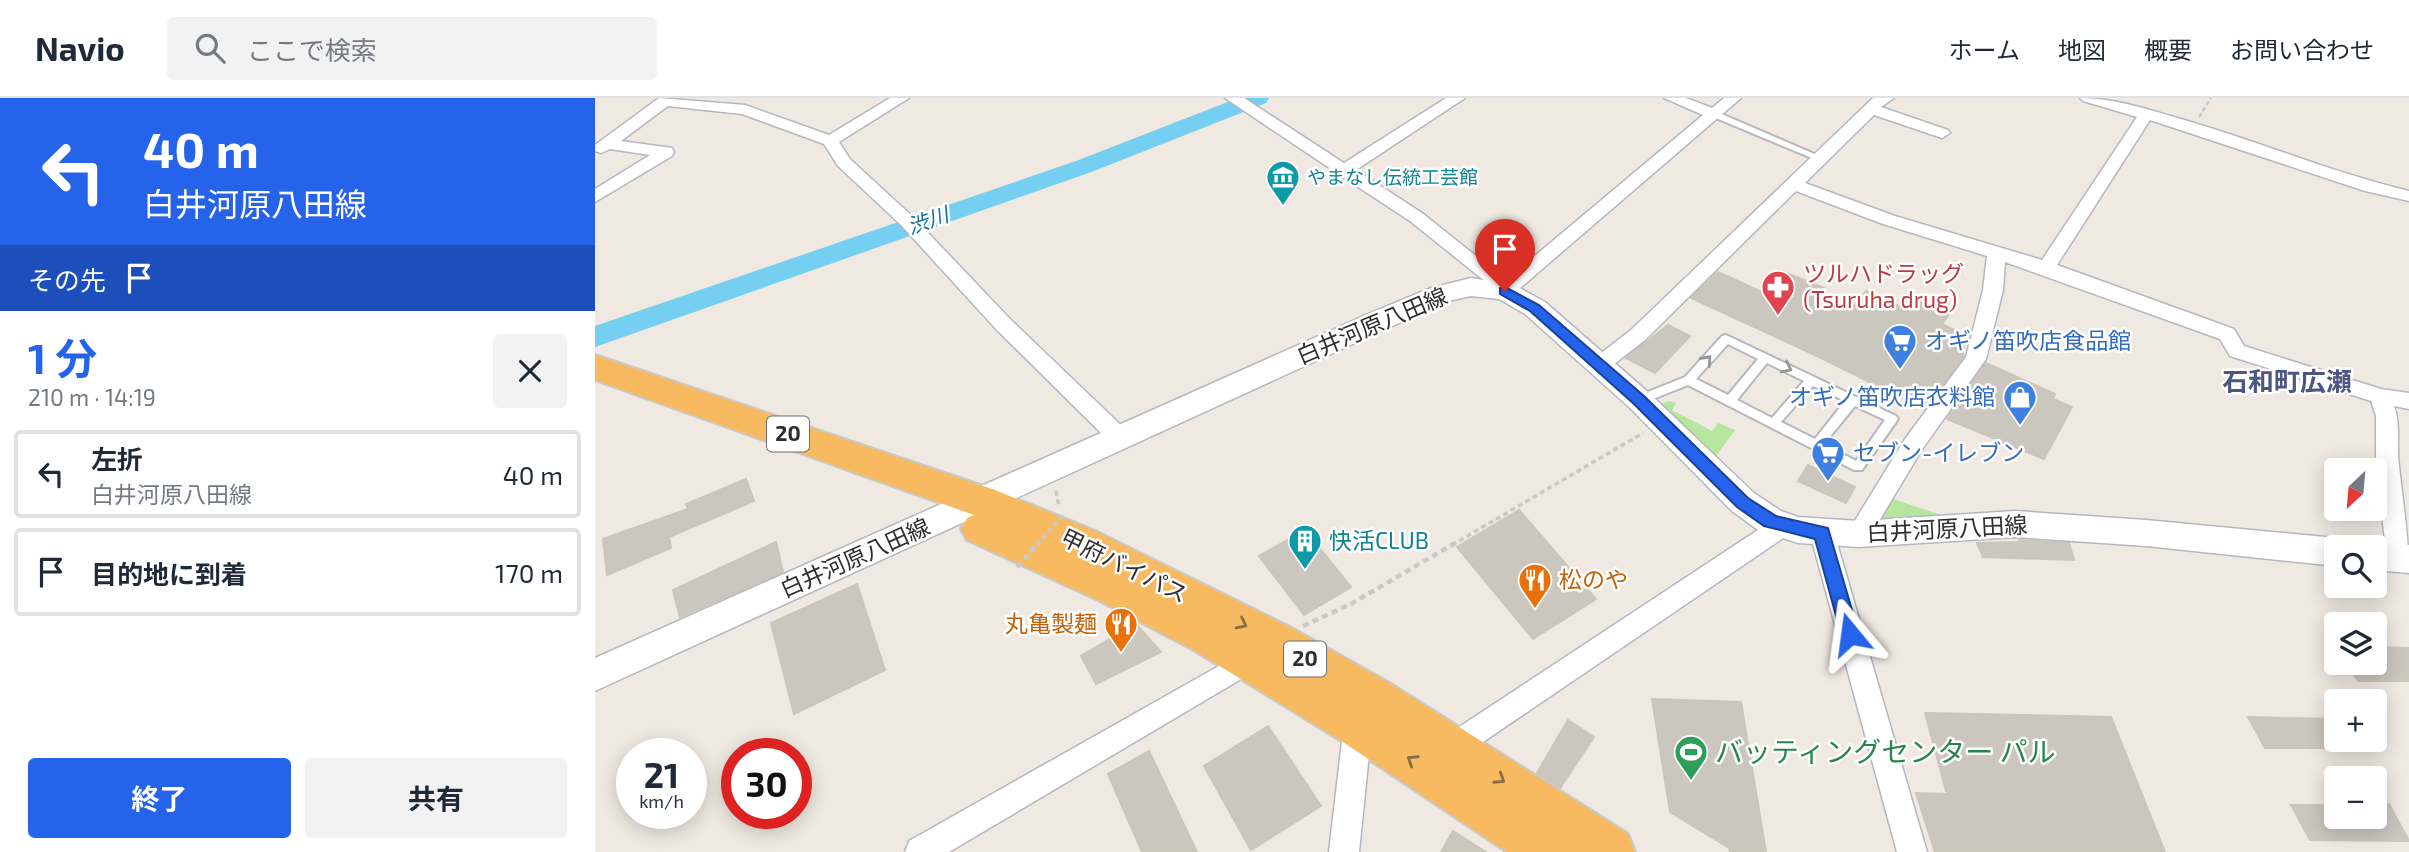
<!DOCTYPE html>
<html lang="ja">
<meta charset="utf-8">
<style>
body{margin:0;font-family:"Exo 2","Noto Sans JP",sans-serif;background:#f2f2f3;color:#1f2937;height:100vh;display:flex;flex-direction:column;font-size:26px;white-space:nowrap}
*{box-sizing:border-box;margin:0}
p{font-size:23px;color:#747a83}
.icon{flex:none;width:38px;height:38px;fill:none;stroke:currentColor;stroke-width:2;stroke-linecap:round;stroke-linejoin:round}
.map{position:relative;flex:1;overflow:hidden}
.panel{display:flex;flex-direction:column;background:#fff;width:595px}
.panel>*{flex:none}
.guide{background:#2563eb;color:#fff;overflow:hidden}
.needle{width:46px;rotate:206deg}
.controls{position:absolute;left:1729px;top:360px;display:grid;gap:14px}
.controls a{display:grid;place-items:center;width:63px;height:63px;border-radius:7px;background:#fff;box-shadow:0 4px 18px #0003;font-size:35px}
.speed{position:absolute;left:21px;top:640px;display:flex;gap:14px;font-size:35px;font-weight:700;text-align:center}
.speed>*{display:grid;place-content:center;width:91px;height:91px;border-radius:50%;background:#fff;box-shadow:0 4px 18px #0003;line-height:1}
.speed small{font-size:18px;font-weight:400}
.speed .limit{border:10px solid #d22;background:#fff;color:#111}
.pin{position:absolute;display:grid;place-items:center;width:60px;height:60px;color:#fff;margin:-72px -30px;border-radius:50% 50% 50% 0;rotate:-45deg;box-shadow:0 0 7px #0007}
.pin .icon{rotate:45deg}
.me{position:absolute;width:77px;margin:-38px;rotate:344deg;stroke-linejoin:round;filter:drop-shadow(0 0 5px #0008)}
.turn{display:flex;align-items:center;gap:24px;height:147px;padding:0 28px;font-size:32px}
.turn .icon{width:91px;height:91px;stroke-width:2.5}
.turn b{display:block;font-size:49px;line-height:60px}
.then{display:flex;align-items:center;height:66px;padding:0 28px;background:#0003;gap:14px;font-size:26px}
.round{display:grid;place-items:center;flex:none;width:74px;height:74px;border-radius:7px;background:#f2f2f3}
.summary{display:flex;align-items:center;justify-content:space-between;height:119px;padding:0 28px}
h1{font-size:42px;font-weight:700;line-height:52px;color:#2563eb}
.button{display:flex;gap:14px;margin-top:auto;padding:14px 28px}
.button a{flex:1;height:80px;border-radius:7px;background:#2563eb;color:#fff;font-size:28px;font-weight:700;line-height:80px;text-align:center}
.button a+a{background:#f2f2f3;color:#1f2937}
ul{padding:0;list-style:none}
li{display:flex;align-items:center;gap:21px;height:88px;margin:0 14px 10px;padding:0 14px;border:4px solid #e0e1e3;border-radius:7px}
li div{flex:1}
li b{display:block;font-size:26px}
li em{font-style:normal}
header{display:flex;align-items:center;gap:42px;box-sizing:border-box;height:98px;padding:0 35px;background:#fff;border-bottom:2px solid #e0e1e3}
header strong{font-size:33px}
nav{display:flex;gap:38px;margin-inline-start:auto;font-size:24px}
.search{width:490px;height:63px;background:#f2f2f3;display:flex;align-items:center;gap:18px;box-sizing:border-box;padding:0 24px;border-radius:7px;color:#747a83;font-size:26px}
main{display:flex;flex:1;min-height:0}
.map>svg:first-child{display:block}
.green{fill:#b6e59e}
.lines{fill:none;stroke-linecap:round;stroke-linejoin:round}
.river{fill:#75cff0;fill-rule:evenodd}
.building{fill:#cbc7bf;stroke:#cbc5ba;stroke-width:2}
.service-casing{stroke:#b4b7c1;stroke-width:4}
.minor-casing{stroke:#b4b7c1;stroke-width:3}
.secondary-casing{stroke:#b4b7c1;stroke-width:3}
.trunk-casing{stroke:#c9c9c9;stroke-width:4}
.path-far2{stroke:#c9c9c9;stroke-width:2.5;stroke-dasharray:4.5 2.5;stroke-linecap:butt}
.path-far1{stroke:#c9c9c9;stroke-width:3.5;stroke-dasharray:5 3.5;stroke-linecap:butt}
.path{stroke:#c9c9c9;stroke-width:4.5;stroke-dasharray:6 4.5;stroke-linecap:butt}
.service{fill:#fff;fill-rule:evenodd}
.minor{fill:#fff;fill-rule:evenodd}
.secondary{fill:#fff;fill-rule:evenodd}
.trunk{fill:#f8ba60;fill-rule:evenodd}
.path-bridge-far1{stroke:#c9c9c9;stroke-width:3.5;stroke-dasharray:5 3.5;stroke-linecap:butt}
.path-bridge{stroke:#c9c9c9;stroke-width:4.5;stroke-dasharray:6 4.5;stroke-linecap:butt}
.oneway{stroke:#969696}
.oneway2{stroke:#896d44}
.route{fill:#2563eb;stroke:#184099;stroke-width:2}
.labels{text-anchor:middle;stroke-width:5;stroke-linejoin:round;paint-order:stroke}
.far-culture-label{font-size:19px;fill:#0d838f;stroke:#fff;text-anchor:start}
.far-water-label{font-size:21px;font-style:italic;fill:#0d6fa3;stroke:#fff}
.shield{fill:#fff;stroke:#6d6d6d;stroke-width:2}
.shield-label{font-size:21px;font-weight:bold;fill:#2e2e2e}
.health-label{font-size:23px;fill:#be3a42;stroke:#fff;text-anchor:start}
.street-label{font-size:23px;fill:#2e2e2e;stroke:#fff}
.shop-label{font-size:23px;fill:#366cbe;stroke:#fff;text-anchor:start}
.culture-label{font-size:23px;fill:#0d838f;stroke:#fff;text-anchor:start}
.food-label{font-size:23px;fill:#c56008;stroke:#fff;text-anchor:start}
.quarter-label{font-size:26px;font-weight:bold;fill:#4d5680;stroke:#fff}
.near-leisure-label{font-size:28px;fill:#27864d;stroke:#fff;text-anchor:start}
</style>
<header>
<strong>Navio</strong>
<div class="search"><svg class="icon" aria-label="search" viewBox="0 0 24 24"><circle cx="10" cy="10" r="6"/><path d="M15 15l6 6"/></svg>ここで検索</div>
<nav><a>ホーム</a><a>地図</a><a>概要</a><a>お問い合わせ</a></nav>
</header>
<main>
<section class="panel">
<div class="guide">
<div class="turn"><svg class="icon" aria-label="left" viewBox="0 0 24 24"><path d="M17 20v-9H6M10 6l-5 5 5 5"/></svg><div><b>40 m</b>白井河原八田線</div></div>
<div class="then">その先<svg class="icon" aria-label="arrive" viewBox="0 0 24 24"><path d="M6 21V4h12l-3 4 3 4H6"/></svg></div>
</div>
<div class="summary"><div><h1>1 分</h1><p>210 m · 14:19</p></div><a class="round"><svg class="icon" aria-label="close" viewBox="0 0 24 24"><path d="M6 6l12 12M18 6L6 18"/></svg></a></div>
<ul>
<li><svg class="icon" aria-label="left" viewBox="0 0 24 24"><path d="M17 20v-9H6M10 6l-5 5 5 5"/></svg><div><b>左折</b><p>白井河原八田線</p></div><em>40 m</em></li>
<li><svg class="icon" aria-label="arrive" viewBox="0 0 24 24"><path d="M6 21V4h12l-3 4 3 4H6"/></svg><div><b>目的地に到着</b></div><em>170 m</em></li>
</ul>
<div class="button"><a>終了</a><a>共有</a></div>
</section>
<div class="map">
<svg width="1814" height="754" viewBox="0 0 1814 754">
<rect width="100%" height="100%" fill="#efe9e1"/>
<path class="green" d="M1074 303 1081 305 1077 312 1117 333 1123 325 1140 332 1116 365 1062 307Z
M1298 401 1349 418 1281 423Z"/>
<g class="lines">
<path class="river" d="M643 0H674L671 5 499 73 0 249V228L481 63Z"/>
</g>
<path class="building" d="M1123 174 1171 196 1189 174 1229 190 1220 200 1254 214 1271 193 1315 213 1325 204 1354 217 1347 226 1373 239 1367 254 1369 258 1329 311 1220 257 1096 200Z
M1073 227 1095 238 1060 275 1031 260Z
M1391 265 1460 296 1458 301 1477 309 1449 361 1352 321Z
M1213 367 1260 389 1251 405 1203 383Z
M151 381 159 403 74 439 76 450 12 477 8 441 93 411 91 406Z
M924 412 1001 501 938 541 862 449Z
M710 432 756 489 709 517 664 458Z
M1424 442 1474 445 1479 462 1388 459 1382 445 1424 444Z
M181 444 188 474 85 519 78 492Z
M262 486 290 572 199 616 176 525Z
M541 526 566 554 501 586 486 558Z
M1780 549 1814 550V583H1763L1751 565H1780Z
M1057 601 1146 604 1171 754H1135L1134 750 1075 714Z
M1330 615 1516 619 1570 754H1340L1321 695 1352 696Z
M1653 619 1741 621V650H1670Z
M973 622 999 639 965 690 942 675Z
M673 628 726 708 656 752 609 668Z
M554 653 602 754H547L513 676Z
M1794 706 1814 743 1715 742 1696 707H1741V719H1780V707Z
M858 733 891 754H846Z"/>
<g class="lines">
<defs>
<path id="service" d="M1116 14H1122L1231 61 1224 63 1116 18Z
M1131 237 1301 318 1303 321 1301 324 1267 372H1259L1093 287 1048 305H1040L1038 302 1040 299 1090 279 1127 238ZM1133 246 1163 261 1133 297 1101 281ZM1172 265 1209 283 1177 320 1142 302ZM1218 288 1250 303 1220 341 1186 324ZM1260 308 1290 322 1261 363 1229 346Z"/>
<path id="minor" d="M64 0 150 7 234 37 295 0H314L244 44 255 61 318 119 415 221 533 334 536 340 533 346 525 348 517 346 401 231 306 127 243 68 229 46 147 16 73 8 26 43 77 50 79 54 77 58 0 104V91L55 57 15 51 6 55 0 53V47Z
M630 0H649L749 65 851 0H870L761 72 827 115 911 182 1108 17 1069 0H1091L1117 10 1129 0H1146L917 197C906 200 903 197 896 188L815 123 748 79 741 78 739 73Z
M1278 0H1299L1286 9 1353 32 1355 35 1347 40 1279 17 1210 85 1300 118 1447 162 1542 19 1488 3 1485 0C1518 0 1548 10 1579 19 1658 41 1734 74 1814 93V103L1770 93 1555 22 1462 167 1639 231 1649 248 1786 291 1814 295V311L1799 308C1806 327 1801 348 1804 368 1807 397 1814 440 1813 467L1804 470 1795 467 1792 460 1781 365V318L1776 303 1635 258 1625 241 1410 164 1408 192 1391 261 1326 353 1272 443 1264 446 1256 443 1252 436 1256 429 1310 341 1371 259 1388 192 1392 158 1288 126 1201 93 1050 242 1010 273 1003 275 996 273 993 268 996 263 1036 232Z
M1189 418 1197 420 1201 427 1197 434 866 659 856 663 846 659 842 650 846 641 1181 420Z
M1227 425 1235 428 1239 435 1332 754H1302L1215 435 1219 428Z
M654 551 663 555 667 563 663 571 354 754H310L314 743Z
M763 613 773 617 777 626 764 754H734L749 626 753 617Z"/>
<path id="secondary" d="M876 180 919 187 950 204 1054 295 1159 395 1186 413 1203 419 1264 423 1420 413 1551 422 1741 440 1753 444 1756 450H1741V468L1551 448 1420 439 1264 449 1203 445 1163 432 1137 413 1034 309 930 216 904 201 876 198 853 203 784 234 0 593V560L764 220 836 190Z
M1780 444 1814 447V475L1780 472V450H1767Z"/>
<path id="trunk" d="M0 257 400 392 498 432 693 528 796 586 1033 736 1040 754H912L745 642 597 551 503 502 372 442 366 431 372 420 379 417 0 282Z"/>
</defs>
<use href="#service" class="service-casing"/>
<use href="#minor" class="minor-casing"/>
<use href="#secondary" class="secondary-casing"/>
<use href="#trunk" class="trunk-casing"/>
<path class="path-far2" d="M1604 19 1616 0"/>
<path class="path-far1" d="M461 393 464 409
M857 447 1048 335"/>
<path class="path" d="M708 528 756 506 860 445"/>
<use href="#service" class="service"/>
<use href="#minor" class="minor"/>
<use href="#secondary" class="secondary"/>
<use href="#trunk" class="trunk"/>
<path class="path-bridge-far1" d="M442 447 468 417"/>
<path class="path-bridge" d="M422 469 443 445"/>
</g>
<defs><path id="oneway-chevron" d="M-2-3.5L2.5 0L-2 3.5" fill="none" stroke-width="1.6" stroke-linecap="round" stroke-linejoin="round" transform="scale(1.75)"/></defs>
<g class="oneway">
<use href="#oneway-chevron" transform="translate(1112 262) rotate(-48)"/>
<use href="#oneway-chevron" transform="translate(1192 270) rotate(26)"/>
</g>
<g class="oneway2">
<use href="#oneway-chevron" transform="translate(647 526) rotate(27)"/>
<use href="#oneway-chevron" transform="translate(817 662) rotate(-147)"/>
<use href="#oneway-chevron" transform="translate(905 681) rotate(33)"/>
</g>
<path class="route" d="M910 189 944 207 1049 298 1153 400 1181 418 1233 430 1264 536 1262 542 1255 544 1249 542 1246 536 1220 441 1169 428 1142 409 1039 306 935 213 905 196V190Z"/>
<defs>
<symbol id="museum-pin" viewBox="-11 -11 22 30"><path d="M0 17L-7.5 6A9.5 9.5 0 1 1 7.5 6Z" fill="#0f9aa8" stroke="#fff"/><path d="M0-6L6-3V-2H-6V-3ZM-5-1h2V3h-2ZM-1-1h2V3h-2ZM3-1h2V3H3ZM-6 4H6V6H-6Z" fill="#fff"/></symbol>
<symbol id="pharmacy-pin" viewBox="-11 -11 22 30"><path d="M0 17L-7.5 6A9.5 9.5 0 1 1 7.5 6Z" fill="#e0444e" stroke="#fff"/><path d="M-2-6h4v4h4v4h-4v4h-4v-4h-4v-4h4Z" fill="#fff"/></symbol>
<symbol id="supermarket-pin" viewBox="-11 -11 22 30"><path d="M0 17L-7.5 6A9.5 9.5 0 1 1 7.5 6Z" fill="#3f7fe0" stroke="#fff"/><path d="M-6-5.5h2.5l.6 2H6L4.5 2H-2.5L-4.4-4H-6ZM-1.5 3.2a1.3 1.3 0 1 0 .1 0ZM3 3.2a1.3 1.3 0 1 0 .1 0Z" fill="#fff"/></symbol>
<symbol id="shop-pin" viewBox="-11 -11 22 30"><path d="M0 17L-7.5 6A9.5 9.5 0 1 1 7.5 6Z" fill="#3f7fe0" stroke="#fff"/><path d="M-5-2.5h2.3a2.7 3.5 0 0 1 5.4 0H5L5.5 6h-11ZM-1.5-2.5h3a1.5 2.3 0 0 0-3 0Z" fill="#fff"/></symbol>
<symbol id="building-pin" viewBox="-11 -11 22 30"><path d="M0 17L-7.5 6A9.5 9.5 0 1 1 7.5 6Z" fill="#0f9aa8" stroke="#fff"/><path d="M-4-6H4V6H1V3H-1V6H-4ZM-2.5-4.3h1.7v1.8h-1.7ZM.8-4.3h1.7v1.8H.8ZM-2.5-1h1.7V.8h-1.7ZM.8-1h1.7V.8H.8Z" fill="#fff"/></symbol>
<symbol id="restaurant-pin" viewBox="-11 -11 22 30"><path d="M0 17L-7.5 6A9.5 9.5 0 1 1 7.5 6Z" fill="#e8710a" stroke="#fff"/><path d="M-5-6h1v4h1v-4h1v4h1v-4h1v5L-1.5 .5V6h-2V.5L-5-1ZM5-6V6H3V1.5H1.5Q1.5-4 5-6Z" fill="#fff"/></symbol>
<symbol id="stadium-pin" viewBox="-11 -11 22 30"><path d="M0 17L-7.5 6A9.5 9.5 0 1 1 7.5 6Z" fill="#2e9e5b" stroke="#fff"/><path d="M0-5a6.5 5 0 1 0 0 10a6.5 5 0 1 0 0-10ZM-3.5-1.8h7v3.6h-7Z" fill="#fff"/></symbol>
</defs>
<g fill-rule="evenodd">
<use href="#museum-pin" x="669" y="60" width="38" height="52"/>
<use href="#pharmacy-pin" x="1164" y="170" width="38" height="52"/>
<use href="#supermarket-pin" x="1286" y="224" width="38" height="52"/>
<use href="#shop-pin" x="1406" y="280" width="38" height="52"/>
<use href="#supermarket-pin" x="1214" y="336" width="38" height="52"/>
<use href="#building-pin" x="691" y="424" width="38" height="52"/>
<use href="#restaurant-pin" x="921" y="463" width="38" height="52"/>
<use href="#restaurant-pin" x="507" y="507" width="38" height="52"/>
<use href="#stadium-pin" x="1077" y="635" width="38" height="52"/>
</g>
<g class="labels">
<g class="far-culture-label">
<text x="712" y="86">やまなし伝統工芸館</text>
</g>
<g class="far-water-label">
<text transform="translate(333 123) rotate(-19)" y="7">渋川</text>
</g>
<g class="shield">
<rect x="172" y="318.5" width="42" height="35" rx="5"/>
<rect x="689" y="543.5" width="42" height="35" rx="5"/>
</g>
<g class="shield-label">
<text x="193" y="343">20</text>
<text x="710" y="568">20</text>
</g>
<g class="health-label">
<text x="1208" y="184">ツルハドラッグ<tspan x="1208" dy="26">(Tsuruha drug)</tspan></text>
</g>
<g class="street-label">
<text transform="translate(777 228) rotate(-23)" y="8">白井河原八田線</text>
<text transform="translate(1352 431) rotate(-3)" y="8">白井河原八田線</text>
<text transform="translate(260 460) rotate(-24)" y="8">白井河原八田線</text>
<text transform="translate(529 468) rotate(26)" y="8">甲府バイパス</text>
</g>
<g class="shop-label">
<text x="1330" y="251">オギノ笛吹店食品館</text>
<text x="1400" y="307" text-anchor="end">オギノ笛吹店衣料館</text>
<text x="1258" y="363">セブン-イレブン</text>
</g>
<g class="culture-label">
<text x="734" y="451">快活CLUB</text>
</g>
<g class="food-label">
<text x="964" y="490">松のや</text>
<text x="502" y="534" text-anchor="end">丸亀製麺</text>
</g>
<g class="quarter-label">
<text x="1692" y="293">石和町広瀬</text>
</g>
<g class="near-leisure-label">
<text x="1120" y="664">バッティングセンター パル</text>
</g>
</g>
</svg>
<div class="controls">
<a><svg class="needle" viewBox="-14 -14 28 28"><path d="M0-13l5 13h-10z" fill="#e53935"/><path d="M0 13l5-13h-10z" fill="#747a83"/></svg></a>
<a><svg class="icon" aria-label="search" viewBox="0 0 24 24"><circle cx="10" cy="10" r="6"/><path d="M15 15l6 6"/></svg></a>
<a><svg class="icon" aria-label="layers" viewBox="0 0 24 24"><path d="M12 4l9 5-9 5-9-5zM3 14l9 5 9-5"/></svg></a>
<a>+</a>
<a>−</a>
</div>
<div class="speed"><div>21<small>km/h</small></div><div class="limit">30</div></div>
<div class="pin" style="left:910px;top:193px;background:#d93025"><svg class="icon" aria-label="arrive" viewBox="0 0 24 24"><path d="M6 21V4h12l-3 4 3 4H6"/></svg></div>
<svg class="me" style="left:1255px;top:536px" viewBox="-20 -20 40 40"><path d="M0-17L14 15 0 8-14 15z" fill="#2563eb" stroke="#fff" stroke-width="4"/></svg>
</div>
</main>
